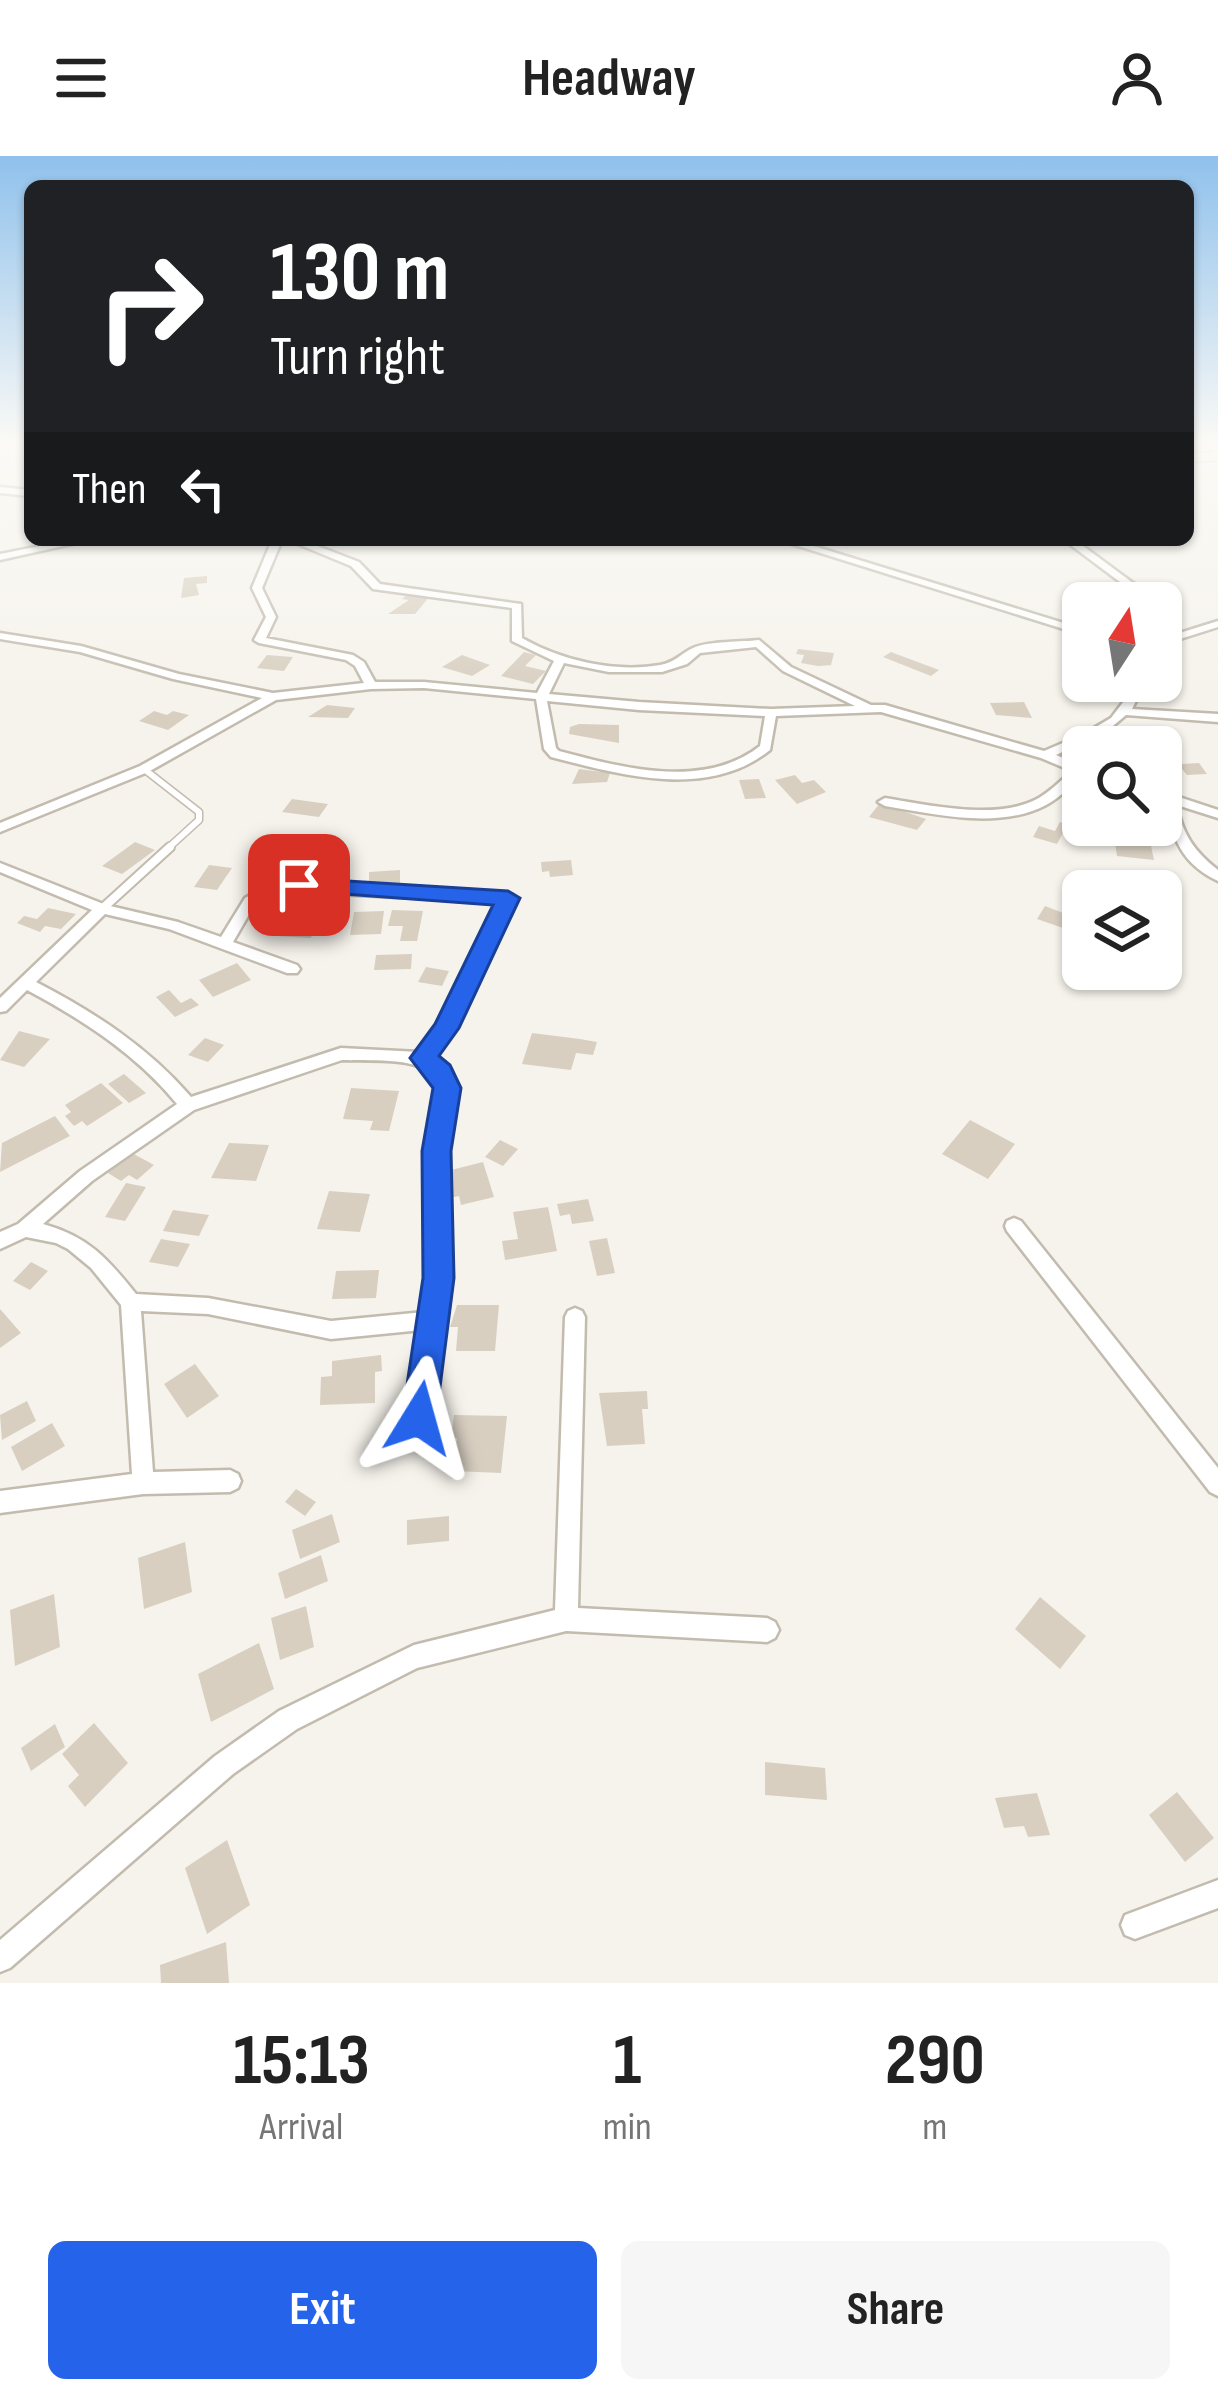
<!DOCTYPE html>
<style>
body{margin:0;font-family:"Sofia Sans Condensed",sans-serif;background:#f6f6f6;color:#222;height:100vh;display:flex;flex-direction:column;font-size:45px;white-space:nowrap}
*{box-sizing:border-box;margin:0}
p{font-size:39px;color:#767676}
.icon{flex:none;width:66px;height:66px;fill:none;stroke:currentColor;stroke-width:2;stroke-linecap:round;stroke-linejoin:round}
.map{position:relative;height:1827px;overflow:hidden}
.side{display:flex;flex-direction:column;background:#fff;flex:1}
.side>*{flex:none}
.guide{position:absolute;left:24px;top:24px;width:1170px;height:366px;border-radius:18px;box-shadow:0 3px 9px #0004;background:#202124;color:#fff;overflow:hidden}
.needle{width:78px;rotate:12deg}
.fabs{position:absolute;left:1062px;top:426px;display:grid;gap:24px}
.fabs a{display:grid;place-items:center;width:120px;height:120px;border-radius:18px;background:#fff;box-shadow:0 3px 9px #0004;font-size:60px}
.pin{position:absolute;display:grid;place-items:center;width:102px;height:102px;color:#fff;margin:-51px;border-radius:24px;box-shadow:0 6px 18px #0006}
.me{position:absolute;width:132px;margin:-66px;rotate:8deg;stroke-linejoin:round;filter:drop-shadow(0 0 9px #0008)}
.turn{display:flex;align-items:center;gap:42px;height:252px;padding:0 48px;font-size:54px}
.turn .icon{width:156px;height:156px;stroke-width:2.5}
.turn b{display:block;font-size:84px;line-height:102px}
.then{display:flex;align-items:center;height:114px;padding:0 48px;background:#0003;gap:24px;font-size:45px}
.eta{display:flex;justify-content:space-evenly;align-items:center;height:204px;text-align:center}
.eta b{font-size:72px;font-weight:700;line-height:84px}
.cta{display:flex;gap:24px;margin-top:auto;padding:24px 48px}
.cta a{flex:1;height:138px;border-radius:18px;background:#2563eb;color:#fff;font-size:48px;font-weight:700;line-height:138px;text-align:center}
.cta a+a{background:#f6f6f6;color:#222}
header{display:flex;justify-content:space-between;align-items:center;height:156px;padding:0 48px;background:#fff;font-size:54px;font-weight:700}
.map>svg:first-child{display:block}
.building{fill:#d8cfc1}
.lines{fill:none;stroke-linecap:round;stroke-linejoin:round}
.lane-far1-casing{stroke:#c2bbae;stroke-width:9}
.lane-casing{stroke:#c2bbae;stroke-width:12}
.street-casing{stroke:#c2bbae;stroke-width:5}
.secondary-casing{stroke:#d6c79b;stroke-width:4}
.lane-far1{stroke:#fff;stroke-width:6}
.lane{stroke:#fff;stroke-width:8}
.street{fill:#fff;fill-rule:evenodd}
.secondary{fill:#fff3cd;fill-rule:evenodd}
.route{fill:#2563eb;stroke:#184099;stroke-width:3}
</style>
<header><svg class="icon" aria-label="menu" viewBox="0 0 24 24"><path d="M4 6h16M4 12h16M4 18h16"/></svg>Headway<svg class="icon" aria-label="person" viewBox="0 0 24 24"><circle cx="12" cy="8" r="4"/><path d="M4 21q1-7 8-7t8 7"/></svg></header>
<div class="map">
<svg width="1218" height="1827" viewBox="0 0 1218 1827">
<rect width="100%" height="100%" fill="#f6f3ec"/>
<path class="building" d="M207 420V427L196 428 199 439 181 442 184 422Z
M409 437 430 440 415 458H388L409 444 402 443Z
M798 493 834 497 831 509 818 510 801 507 804 499 796 498Z
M524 496 536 499 525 510 546 515 533 528 501 520Z
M891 496 939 514 931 520 883 501Z
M267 499 293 501 284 515 257 512Z
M462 499 490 509 472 520 442 511Z
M1024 546 1032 562 996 559 990 547Z
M327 549 355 552 348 562 308 561Z
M154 555 167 559 173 555 189 559 168 574 139 565Z
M579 568 619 569V587L569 578 570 571Z
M1161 596H1172L1181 608 1199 607 1207 618 1187 619 1181 612H1170Z
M579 613 610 617 607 626 572 628Z
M795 619 802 627 814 624 826 636 797 648 775 624Z
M759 623 766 642 745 643 739 624Z
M292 643 328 648 319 661 282 656Z
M880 647 926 663 917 674 869 661Z
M1060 666 1082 672 1077 682 1063 677 1057 688 1033 681 1039 670 1055 675Z
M135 686 155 694 122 718 102 710Z
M1115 686 1151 690 1154 704 1117 700Z
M571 704 573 719 550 721 549 715 542 716 541 706Z
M209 709 232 712 217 734 194 731Z
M400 714V728L369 731V716Z
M304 748 302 758 263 763 267 749Z
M1045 750 1076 762 1069 774 1037 763Z
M48 752 76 758 61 773 45 770 40 776 17 767 24 760 37 763Z
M392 754 423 755 417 785H400L403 770H388Z
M384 755 381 778 350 779 354 756Z
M289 764 317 766 311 782 277 780Z
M412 798 411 813 374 814 376 799Z
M237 807 251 824 213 841 199 824Z
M426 811 449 815 442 830 418 826Z
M169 834 181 847 191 842 199 849 175 861 156 841Z
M19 875 50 883 24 911 0 904Z
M532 877 580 883 597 886 593 899 576 897 571 914 522 908Z
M205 882 224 889 208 906 188 899Z
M124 918 146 937 129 947 108 928Z
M101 927 123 947 87 970 82 965 74 970 65 960 71 956 65 949Z
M351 932 399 935 389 975 370 974 373 965 343 963Z
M55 960 70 980 0 1016 2 987Z
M970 964 1015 988 988 1023 942 998Z
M500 984 518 993 503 1010 485 1001Z
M229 987 269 989 256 1025 211 1022Z
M132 997 154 1009 137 1024 129 1019 121 1025 108 1017Z
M483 1006 494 1041 461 1049 459 1040 450 1042 443 1016Z
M126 1027 146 1031 125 1065 105 1061Z
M329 1035 370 1038 360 1076 317 1073Z
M588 1043 594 1065 572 1068 570 1058 560 1060 557 1048Z
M548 1051 557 1095 505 1104 502 1085 518 1083 513 1056Z
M173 1054 209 1059 199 1080 163 1075Z
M607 1082 615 1117 597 1120 589 1085Z
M161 1083 190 1088 178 1111 149 1106Z
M31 1106 48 1115 30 1134 13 1125Z
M379 1114 376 1142 332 1143 336 1115Z
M457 1149H499L495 1195H456L458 1171H450Z
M0 1153 21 1177 0 1192Z
M381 1199 382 1215 375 1216V1247L320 1249 321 1221 332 1220V1205Z
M195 1208 219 1240 187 1262 164 1228Z
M647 1235 648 1253H642L645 1288 607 1290 599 1237Z
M27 1245 36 1265 2 1284 0 1259Z
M454 1259 507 1260 501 1317 453 1315 457 1282H451Z
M52 1267 65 1290 22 1315 11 1291Z
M296 1333 316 1346 305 1360 285 1346Z
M332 1358 340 1386 300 1403 292 1374Z
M449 1360V1385L407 1389V1364Z
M185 1386 192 1436 144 1453 138 1402Z
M321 1399 328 1425 285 1443 278 1417Z
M54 1438 60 1491 15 1510 10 1454Z
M1040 1441 1086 1480 1060 1513 1015 1473Z
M306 1450 314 1491 280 1504 271 1462Z
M259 1487 274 1533 211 1566 198 1518Z
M94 1567 128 1607 85 1651 68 1630 79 1619 62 1598Z
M55 1568 65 1591 31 1615 21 1592Z
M765 1606 825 1612 827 1644 765 1639Z
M1177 1636 1214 1682 1185 1706 1149 1659Z
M1037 1637 1050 1679 1028 1681 1024 1670 1004 1672 995 1642Z
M227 1684 250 1749 207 1778 185 1712Z
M226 1786 229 1827H161L160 1809Z"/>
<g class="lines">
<defs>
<path id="lane-far1" d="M144 613 199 656V664L166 694"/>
<path id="lane" d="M103 752 170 691"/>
<path id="street" d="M1196 285H1207L1218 290V296Z
M0 331 30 334V340L0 337Z
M70 384H90L0 404V398Z
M272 384H282L262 432 276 461 266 482 353 499 364 506 375 526H424L537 537 554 505 512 485V452L373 433 351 410 288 384H302L359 406 380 428 521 448 522 482C560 504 614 517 660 509 676 506 680 498 693 492 707 485 742 486 759 484L791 511 871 549H885L1044 595 1084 578 1111 562 1127 541 1130 525H1142L1138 541 1132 553 1218 558V566L1126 559 1107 575 1056 599 1083 610V619C1071 629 1060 642 1046 649 999 674 934 658 885 650L878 646 885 642C928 649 995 664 1035 644 1049 637 1060 625 1072 615L1041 602 881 556 776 560 770 594C708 644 621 619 551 601L544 593 536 543 424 532 371 533 276 544 148 616 0 676V667L140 610 262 542 173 523 80 496 0 483V477L81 490 179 518 273 537 364 527 355 510 346 504 259 487 254 484 266 461 252 432ZM756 491 783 515 855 550 771 553 639 546 549 538 564 507 609 516H662L687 508 700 497ZM547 545 639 554 765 560 760 590C704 634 623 612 559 595L556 592Z
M779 384H794L1083 473V479Z
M1064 384H1075L1160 447H1148Z
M1161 450 1172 461 1167 481 1218 465V471L1161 489Z
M1161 635 1218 654V662L1177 649C1182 678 1195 696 1218 714V725C1174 704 1173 674 1161 635Z
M0 707 106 749 178 766 221 781 245 742 274 726 513 739 515 742 454 873 433 901 446 912 455 933 445 995 449 1122 426 1270 419 1273 412 1270 408 1263 422 1174 331 1183 208 1158 141 1155 153 1316 230 1314 238 1318 241 1325 238 1332 230 1336 143 1338 0 1357V1335L132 1318 121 1149 91 1112 68 1093 56 1087 26 1081 0 1093V1076L18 1068 80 1015 177 948C136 898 83 864 27 834L6 855 0 856V842L92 754 0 716ZM277 735 499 746 439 870 419 896 341 892 191 941C148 891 94 856 36 826L105 758 169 773 287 817H297L300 813 297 809 233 786 255 748ZM342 904C364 905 417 901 431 918 444 932 435 953 432 971 420 1032 433 1095 424 1156L331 1165 208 1142 136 1138C107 1102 89 1081 43 1068L92 1025 194 954Z
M1014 1062 1021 1065 1218 1312V1340L1210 1336 1007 1075 1005 1070 1007 1065Z
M575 1152 582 1155 585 1161 578 1452 767 1462 775 1466 779 1474 775 1482 767 1486 566 1475 417 1512 297 1573 233 1618 10 1812 0 1816V1784L215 1600 279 1555 414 1489 555 1454 565 1161 568 1155Z
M1218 1724V1752L1135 1783 1125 1779 1121 1769 1125 1759Z"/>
<path id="secondary" d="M1218 296V304L1188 306V298Z"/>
</defs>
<use href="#lane-far1" class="lane-far1-casing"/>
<use href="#lane" class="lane-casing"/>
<use href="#street" class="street-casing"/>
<use href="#secondary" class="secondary-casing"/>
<use href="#lane-far1" class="lane-far1"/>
<use href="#lane" class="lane"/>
<use href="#street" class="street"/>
<use href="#secondary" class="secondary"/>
</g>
<linearGradient id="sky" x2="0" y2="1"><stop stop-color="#8fc1ec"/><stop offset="0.53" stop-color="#fbfaf6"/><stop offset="1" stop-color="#fbfaf6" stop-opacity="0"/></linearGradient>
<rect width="1218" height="541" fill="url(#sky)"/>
<path class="route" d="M299 722 508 735 520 742 459 872 439 900 450 909 461 932 451 995 454 1122 436 1262 431 1274 419 1279 407 1274 402 1262 423 1122 422 995 433 932 410 902 435 868 493 749 291 734 287 729Z"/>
</svg>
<div class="fabs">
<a><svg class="needle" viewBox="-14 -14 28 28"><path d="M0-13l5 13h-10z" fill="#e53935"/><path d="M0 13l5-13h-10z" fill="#767676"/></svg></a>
<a><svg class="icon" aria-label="search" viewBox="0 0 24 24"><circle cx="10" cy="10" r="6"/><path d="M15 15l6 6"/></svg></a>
<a><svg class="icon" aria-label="layers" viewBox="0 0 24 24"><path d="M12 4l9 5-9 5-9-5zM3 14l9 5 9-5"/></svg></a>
</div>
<div class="pin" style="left:299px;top:729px;background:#d93025"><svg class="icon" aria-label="arrive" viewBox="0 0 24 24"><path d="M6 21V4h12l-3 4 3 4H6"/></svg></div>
<svg class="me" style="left:419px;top:1262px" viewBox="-20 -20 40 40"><path d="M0-17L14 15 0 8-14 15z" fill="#2563eb" stroke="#fff" stroke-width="4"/></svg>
<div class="guide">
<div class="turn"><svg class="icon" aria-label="right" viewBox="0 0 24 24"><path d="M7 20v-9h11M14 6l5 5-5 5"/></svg><div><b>130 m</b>Turn right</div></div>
<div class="then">Then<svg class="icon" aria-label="left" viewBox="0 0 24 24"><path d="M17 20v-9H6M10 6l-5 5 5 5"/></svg></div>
</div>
</div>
<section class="side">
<div class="eta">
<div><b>15:13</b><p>Arrival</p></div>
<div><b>1</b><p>min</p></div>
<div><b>290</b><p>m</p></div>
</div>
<div class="cta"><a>Exit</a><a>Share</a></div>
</section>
